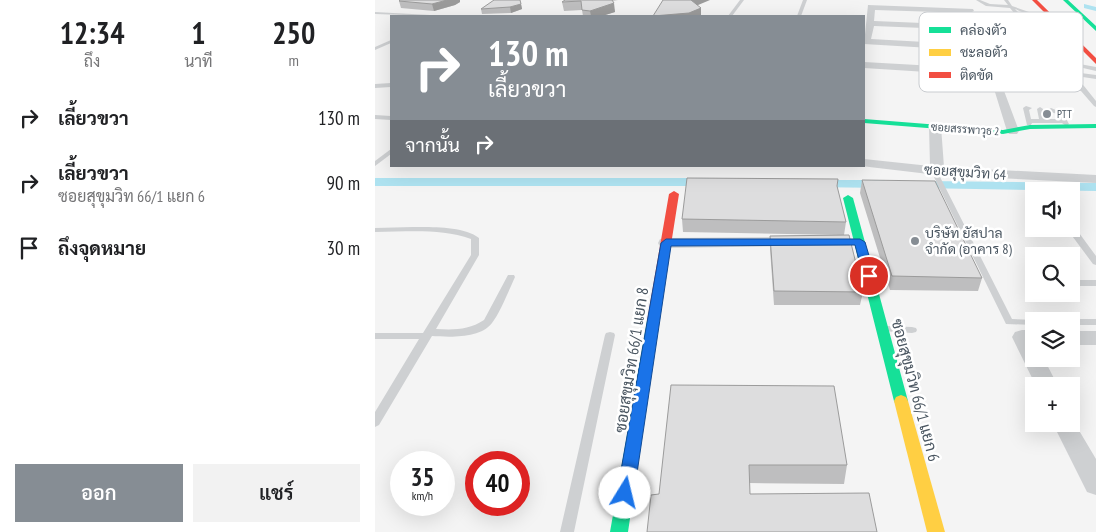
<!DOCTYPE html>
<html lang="th">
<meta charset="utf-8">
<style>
body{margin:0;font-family:"PT Sans Narrow",Sarabun,sans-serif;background:#f2f2f2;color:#202124;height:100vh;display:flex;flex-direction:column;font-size:19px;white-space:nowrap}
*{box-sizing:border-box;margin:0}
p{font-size:16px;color:#757577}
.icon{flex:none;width:28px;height:28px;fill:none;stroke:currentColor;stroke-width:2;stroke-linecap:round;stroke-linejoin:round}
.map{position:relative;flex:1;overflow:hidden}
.details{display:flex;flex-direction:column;background:#fff;width:375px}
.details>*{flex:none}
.hud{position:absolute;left:15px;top:15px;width:475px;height:152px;border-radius:0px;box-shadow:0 5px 20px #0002;background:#868d94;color:#fff;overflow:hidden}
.tools{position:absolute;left:650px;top:182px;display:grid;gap:10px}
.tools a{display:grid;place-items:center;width:55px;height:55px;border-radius:0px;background:#fff;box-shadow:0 5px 20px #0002;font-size:25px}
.speed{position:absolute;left:15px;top:451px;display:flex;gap:10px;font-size:25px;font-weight:700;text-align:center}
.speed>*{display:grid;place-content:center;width:65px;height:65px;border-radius:50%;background:#fff;box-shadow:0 5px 20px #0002;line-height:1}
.speed small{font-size:12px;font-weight:400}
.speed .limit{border:8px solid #d22;background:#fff;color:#111}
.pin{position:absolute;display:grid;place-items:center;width:42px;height:42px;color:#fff;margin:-21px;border:2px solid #fff;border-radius:50%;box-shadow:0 1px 5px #0007}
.me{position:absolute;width:55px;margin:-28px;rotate:9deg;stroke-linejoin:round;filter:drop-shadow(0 0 4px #0008)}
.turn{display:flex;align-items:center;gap:18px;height:105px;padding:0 15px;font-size:22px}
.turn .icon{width:65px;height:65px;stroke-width:2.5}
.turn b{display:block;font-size:35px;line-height:42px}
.then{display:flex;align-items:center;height:48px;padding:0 15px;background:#0003;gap:10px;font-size:19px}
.eta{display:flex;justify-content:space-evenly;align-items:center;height:85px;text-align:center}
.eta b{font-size:30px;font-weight:600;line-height:35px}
.cta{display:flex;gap:10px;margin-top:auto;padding:10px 15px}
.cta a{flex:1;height:58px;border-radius:0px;background:#868d94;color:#fff;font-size:20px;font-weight:600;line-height:58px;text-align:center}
.cta a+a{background:#f2f2f2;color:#202124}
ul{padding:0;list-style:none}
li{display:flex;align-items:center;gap:15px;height:65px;padding:0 15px}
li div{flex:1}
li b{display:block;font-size:19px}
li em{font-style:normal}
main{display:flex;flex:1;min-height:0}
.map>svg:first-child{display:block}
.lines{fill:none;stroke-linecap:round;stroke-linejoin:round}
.canal{fill:#aee2f0;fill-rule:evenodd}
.lane{fill:#ced0d2;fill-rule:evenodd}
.street{fill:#ced0d2;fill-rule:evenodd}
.fast{fill:#16e098;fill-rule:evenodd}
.slow{fill:#ffcf43;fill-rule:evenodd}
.jam{fill:#f24e42;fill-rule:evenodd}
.wall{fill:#bebebf}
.shaded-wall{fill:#9b9b9b}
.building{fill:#ddddde;stroke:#9b9b9b}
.route{fill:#1a73e8;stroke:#114b97}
.poi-dot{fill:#868d94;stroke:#fff;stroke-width:2}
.labels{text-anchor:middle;stroke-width:5;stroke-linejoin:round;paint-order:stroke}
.far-poi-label{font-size:11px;fill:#4a5661;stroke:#fff;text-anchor:start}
.far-street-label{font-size:11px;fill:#4a5661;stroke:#fff}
.street-label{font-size:14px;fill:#4a5661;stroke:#fff}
.poi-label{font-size:14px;fill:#4a5661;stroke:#fff;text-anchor:start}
.near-street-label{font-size:16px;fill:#4a5661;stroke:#fff}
.key{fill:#fff;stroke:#c9ccd0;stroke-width:1}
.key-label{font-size:14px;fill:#4a5661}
</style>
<main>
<section class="details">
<div class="eta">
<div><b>12:34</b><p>ถึง</p></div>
<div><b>1</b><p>นาที</p></div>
<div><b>250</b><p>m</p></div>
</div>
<ul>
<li><svg class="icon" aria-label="right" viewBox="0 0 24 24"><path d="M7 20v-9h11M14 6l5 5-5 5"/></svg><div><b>เลี้ยวขวา</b></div><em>130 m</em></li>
<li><svg class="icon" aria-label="right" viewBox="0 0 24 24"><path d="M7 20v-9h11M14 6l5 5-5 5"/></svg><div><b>เลี้ยวขวา</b><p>ซอยสุขุมวิท 66/1 แยก 6</p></div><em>90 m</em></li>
<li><svg class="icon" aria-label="arrive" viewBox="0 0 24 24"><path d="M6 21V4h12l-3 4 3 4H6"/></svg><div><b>ถึงจุดหมาย</b></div><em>30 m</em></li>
</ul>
<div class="cta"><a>ออก</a><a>แชร์</a></div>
</section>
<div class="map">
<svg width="721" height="532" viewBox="0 0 721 532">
<rect width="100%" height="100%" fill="#f4f4f4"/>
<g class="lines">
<path class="canal" d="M709 4 721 7V11L709 8Z
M0 178H334L341 182 334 186H0Z
M441 180H509L516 184 509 188 436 187 434 184Z
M548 181 721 183V191L543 188 541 185 543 182Z"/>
<path class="lane" d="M365 0H369L357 16H353Z
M428 0H432L426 16H422Z
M601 0H605L615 4 633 5 629 0H633L637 6 654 12 677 30 684 38 699 63 721 67V71L695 65 687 54 672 49 653 51 654 53 693 65 698 72 721 75V79L701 76 721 101V107L719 106 706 91 673 88 662 84 644 40 632 25 633 17 640 14 635 8 611 6ZM640 9C659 16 678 32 686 50L674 47 660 29ZM642 17 657 31 669 47 652 48C648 38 636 29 636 19ZM655 57 689 67 704 87 674 84 666 82Z
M0 12 55 15 57 16 0 14Z
M16 40V43L0 50V47Z
M16 83V87L0 88V84Z
M651 106 657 108 654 110 656 119H664L662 109 665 107 668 109 670 119H686L684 115 674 111 673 110 676 108 688 113 694 124 691 126 687 123H657L656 125H652L648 108Z
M0 115 16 116V120L0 119Z
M16 149V154L0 166V161Z
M559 169 562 171 637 319 662 320 663 321H659V325L631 324 556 171Z
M696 226H699L721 256V265L718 264 692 229H696Z
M38 227C56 227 89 226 104 238V255L61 329C79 330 94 330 109 320L133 275H139L140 277C134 290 125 313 117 323 105 339 74 337 57 336L4 425 0 427V412L44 339H0V333H48L96 255V239C65 228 32 232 0 232V228Z
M696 280H721V286H696Z
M696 319H721V325H696V321H692Z
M511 326 537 327 541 328 542 330 541 332 537 333 507 331 506 329 507 327Z
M235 332 239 333 240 335 199 532H185L230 335 231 333Z"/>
<path class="street" d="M493 5 598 9 599 11 595 13 500 10 499 21 596 25 594 18 601 16 644 131 642 134H634L632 131 615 76 489 68V62L613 69 606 51 489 44ZM499 26 598 30 604 45 496 39Z
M560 122 566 126 569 167 721 175V183L562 175 486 166H489V159L555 166 554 126Z
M419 237 425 238 427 242 425 246 291 248 285 247 283 243 285 239 291 238Z
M647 330H659V359H669L683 386H661L637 337 640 332Z
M696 331H721V345H696Z
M696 417 721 459V495L712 492 678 424H696Z"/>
<path class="fast" d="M688 0H693L721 26V31Z
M489 119 628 130 655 125 721 124V128L655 129 628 134 489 123Z
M473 195 478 198 533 401 531 405 526 407 521 405 519 401 468 198Z
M278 317 282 318 284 321 253 532H235L272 321 274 318Z"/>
<path class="slow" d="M526 395 531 397 533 401 570 532H552L519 401 521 397Z"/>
<path class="jam" d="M657 0H662L721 58V64Z
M299 191 304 194 284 321 282 324H274L272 321 294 194Z"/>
</g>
<path class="wall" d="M25 0H85V2L80 5 59 11 26 8 24 1Z
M190 0H243L237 1 240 12 227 16H208L207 10 189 11 187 2Z
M146 4 147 9 136 13 107 14 106 9Z
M487 180 607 278 603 291 515 290 485 193Z
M462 187 471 222 469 235 488 292 485 305H399L395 249V236L464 235 308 232 307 219Z
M296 385 472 465 469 484 374 483Z"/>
<path class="shaded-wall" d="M72 0H85V2L80 5 59 11 57 4Z
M315 0H335L316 8Z
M239 3 240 12 227 16H216L215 11Z
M146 4 147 9 136 13 135 7Z
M326 8V16H278Z"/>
<path class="building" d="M25 0H72L57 4 24 1Z
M119 0H145L146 4 135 7 106 9Z
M190 0H237L239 3 215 11 207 10 206 1 187 2Z
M288 0H316L326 8 314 13 278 16Z
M312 178 463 179 462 186 471 222 307 219Z
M487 180 560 181 607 278 517 276Z
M474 235 488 292 399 291 395 236Z
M296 385 459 386 472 465H374L375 494 494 493 502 532H272L276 495 284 494Z"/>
<path class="route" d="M291 239H485L490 242 500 276 494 280 488 276 480 245 296 246 259 493 256 499 250 501 244 499 242 493 286 243Z"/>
<g class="poi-dot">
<circle cx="672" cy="114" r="5"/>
<circle cx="540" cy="241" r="5"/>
</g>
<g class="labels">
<g class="far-poi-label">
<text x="682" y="118">PTT</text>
</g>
<g class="far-street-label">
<text transform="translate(590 129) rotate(4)" y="4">ซอยสรรพาวุธ 2</text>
</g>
<g class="street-label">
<text transform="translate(590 172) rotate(4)" y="5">ซอยสุขุมวิท 64</text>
</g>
<g class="poi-label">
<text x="550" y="238">บริษัท ยัสปาล<tspan x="550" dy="16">จำกัด (อาคาร 8)</tspan></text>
</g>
<g class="near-street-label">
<text transform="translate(256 360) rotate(-81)" y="6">ซอยสุขุมวิท 66/1 แยก 8</text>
<text transform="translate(541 390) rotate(75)" y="6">ซอยสุขุมวิท 66/1 แยก 6</text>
</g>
</g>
<rect x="544" y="12" width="164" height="80" rx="8" class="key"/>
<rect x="554" y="27" width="22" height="6" fill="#16e098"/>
<rect x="554" y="49" width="22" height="7" fill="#ffcf43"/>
<rect x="554" y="72" width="22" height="6" fill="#f24e42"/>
<g class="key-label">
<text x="585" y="35">คล่องตัว</text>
<text x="585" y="57">ชะลอตัว</text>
<text x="585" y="80">ติดขัด</text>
</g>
</svg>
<div class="tools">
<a><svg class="icon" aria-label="sound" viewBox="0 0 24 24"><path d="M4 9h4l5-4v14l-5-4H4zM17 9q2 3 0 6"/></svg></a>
<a><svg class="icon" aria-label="search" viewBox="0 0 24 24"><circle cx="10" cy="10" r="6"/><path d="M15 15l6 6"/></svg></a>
<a><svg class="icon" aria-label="layers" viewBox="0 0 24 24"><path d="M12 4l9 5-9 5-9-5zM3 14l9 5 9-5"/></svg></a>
<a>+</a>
</div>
<div class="speed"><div>35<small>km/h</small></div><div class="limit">40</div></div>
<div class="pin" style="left:494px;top:276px;background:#d93025"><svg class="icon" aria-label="arrive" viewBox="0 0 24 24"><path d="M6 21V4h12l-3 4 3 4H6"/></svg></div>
<svg class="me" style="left:250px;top:493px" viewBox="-20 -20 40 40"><circle r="19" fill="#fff"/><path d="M0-13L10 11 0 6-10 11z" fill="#1a73e8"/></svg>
<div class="hud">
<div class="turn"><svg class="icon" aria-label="right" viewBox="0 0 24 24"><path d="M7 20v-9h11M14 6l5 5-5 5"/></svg><div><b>130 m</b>เลี้ยวขวา</div></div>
<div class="then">จากนั้น<svg class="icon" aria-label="right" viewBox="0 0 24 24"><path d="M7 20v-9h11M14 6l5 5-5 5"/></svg></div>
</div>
</div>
</main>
